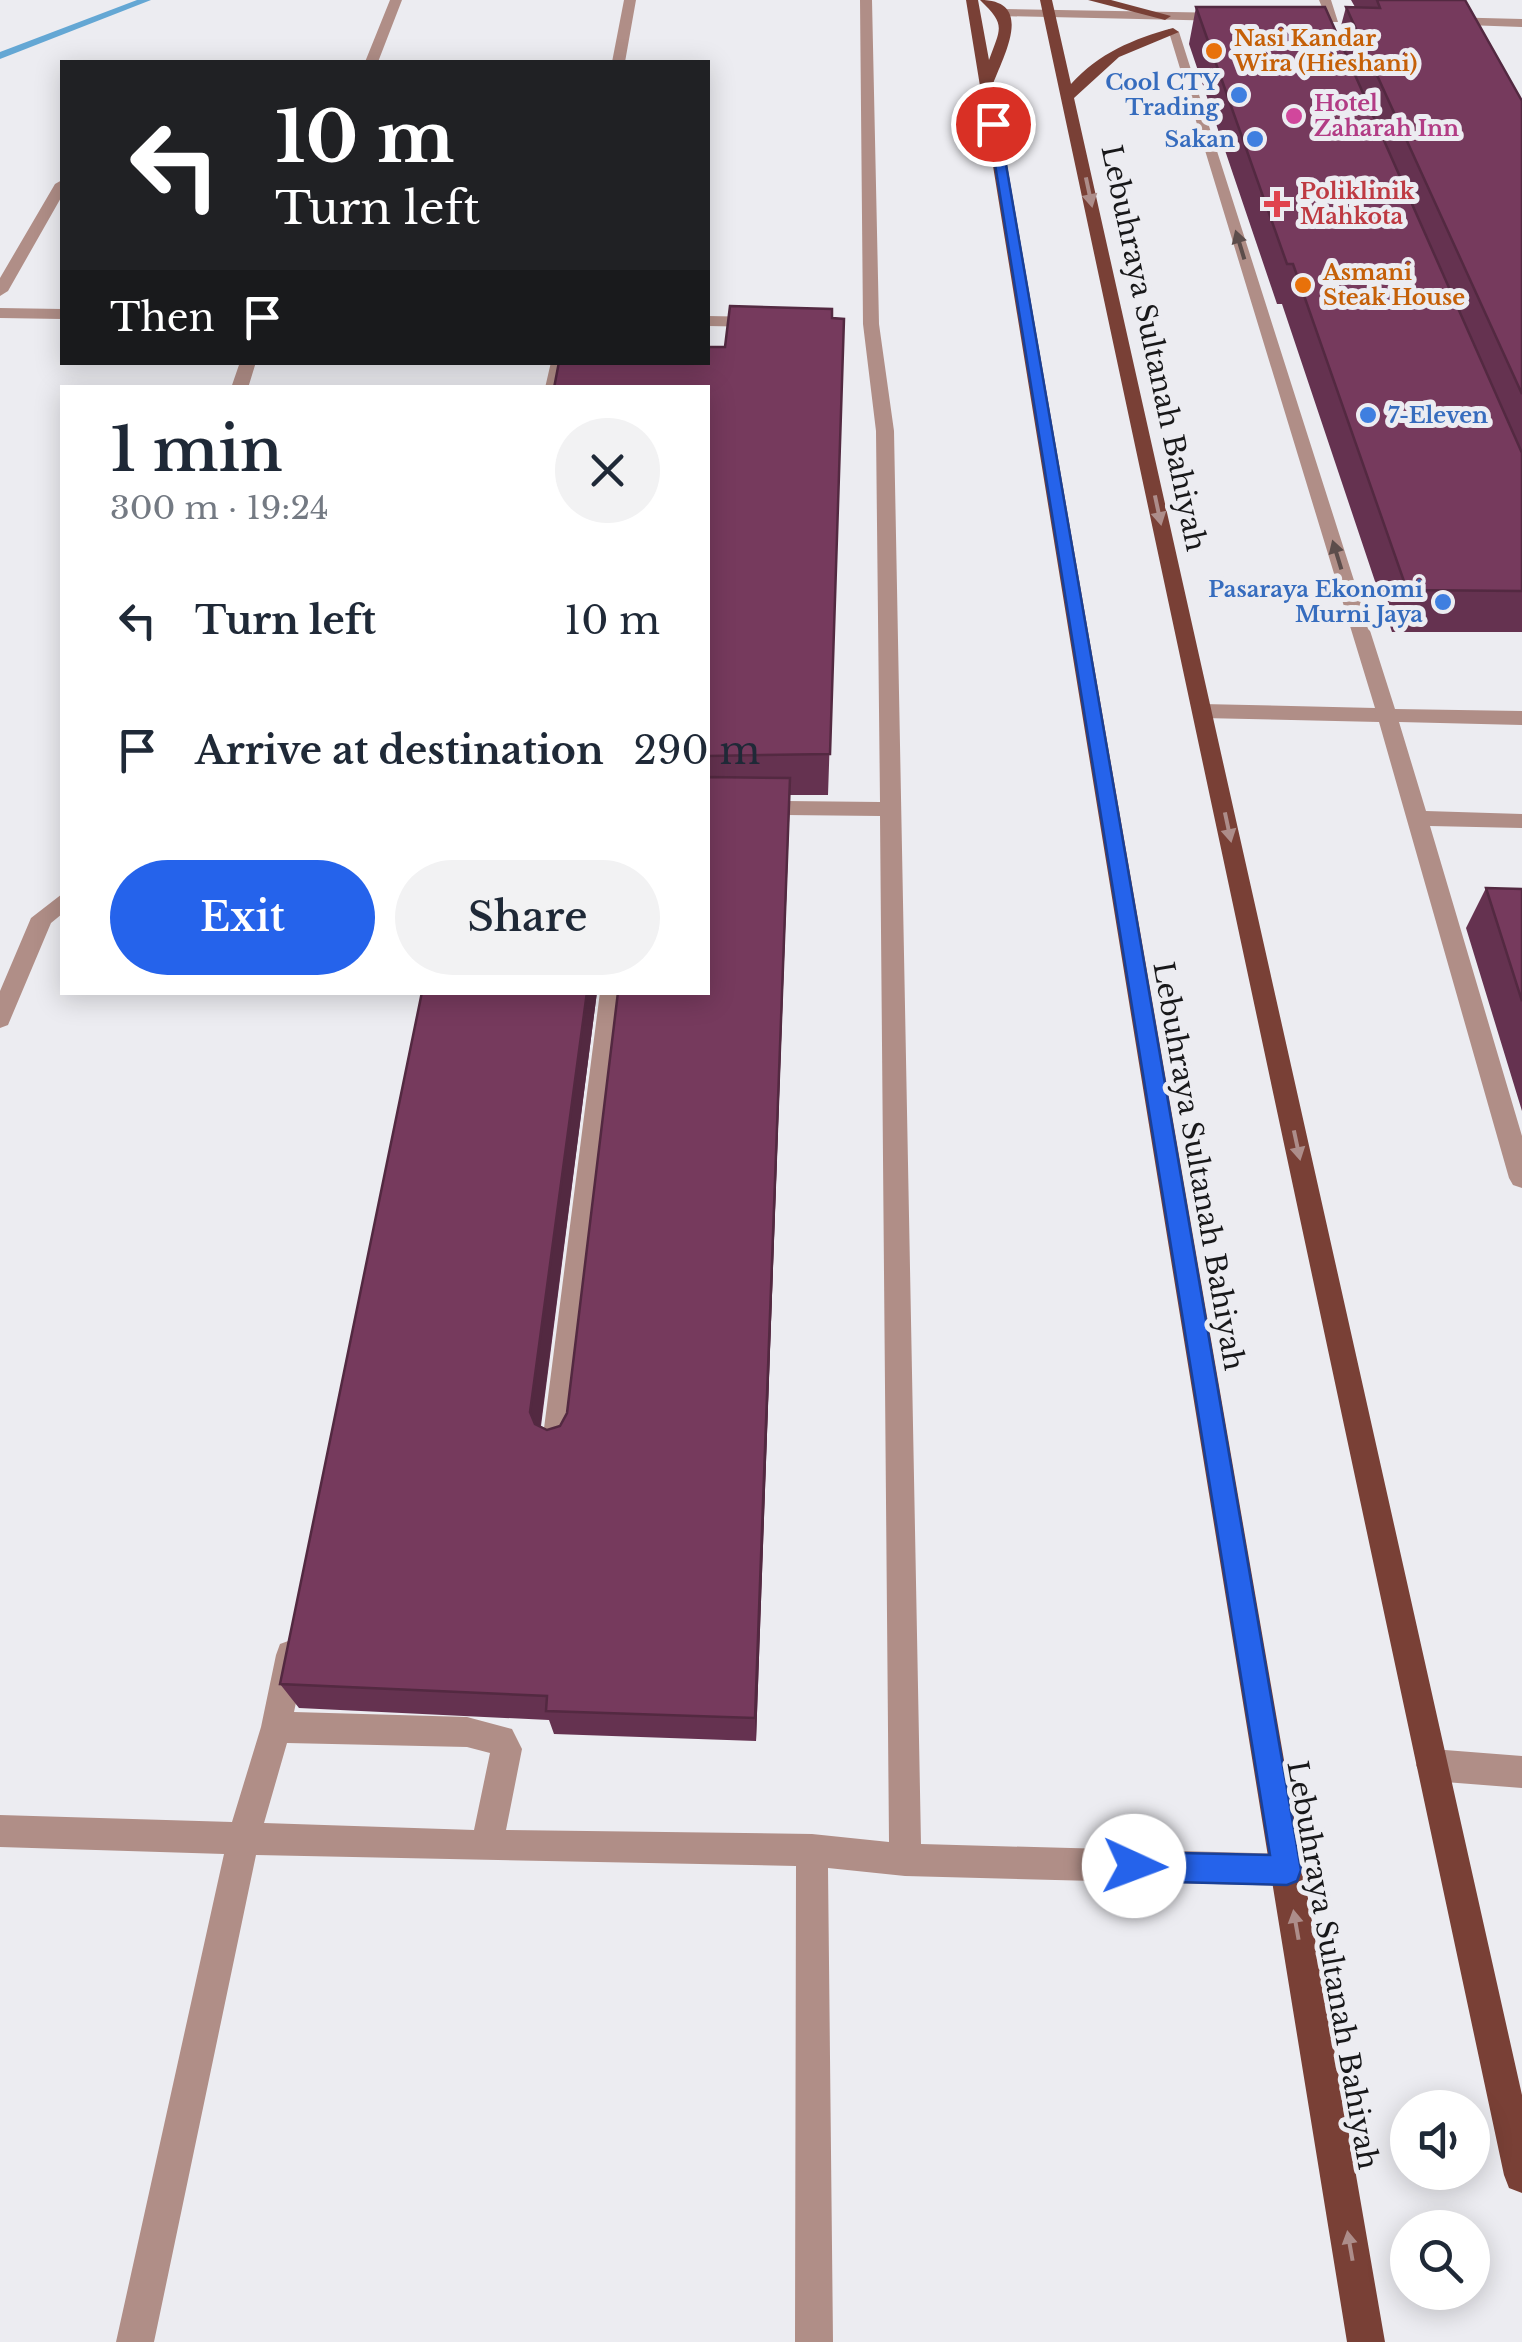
<!DOCTYPE html>
<meta charset="utf-8">
<style>
body{margin:0;font-family:"Libre Baskerville",serif;background:#f2f2f3;color:#1f2937;height:100vh;display:flex;flex-direction:column;font-size:38px;white-space:nowrap}
*{box-sizing:border-box;margin:0}
p{font-size:32px;color:#747a83}
.icon{flex:none;width:55px;height:55px;fill:none;stroke:currentColor;stroke-width:2;stroke-linecap:round;stroke-linejoin:round}
.map{position:relative;flex:1;overflow:hidden}
.sheet{position:absolute;left:60px;top:385px;width:650px;height:610px;display:flex;flex-direction:column;background:#fff;border-radius:0px;box-shadow:0 5px 25px #0003}
.sheet>*{flex:none}
.hud{position:absolute;left:60px;top:60px;width:650px;height:305px;border-radius:0px;box-shadow:0 5px 25px #0003;background:#202124;color:#fff;overflow:hidden}
.controls{position:absolute;left:1390px;top:2090px;display:grid;gap:20px}
.controls a{display:grid;place-items:center;width:100px;height:100px;border-radius:50%;background:#fff;box-shadow:0 5px 25px #0003;font-size:50px}
.pin{position:absolute;display:grid;place-items:center;width:85px;height:85px;color:#fff;margin:-42px;border:5px solid #fff;border-radius:50%;box-shadow:0 2px 10px #0007}
.me{position:absolute;width:110px;margin:-55px;rotate:92deg;stroke-linejoin:round;filter:drop-shadow(0 0 8px #0008)}
.turn{display:flex;align-items:center;gap:35px;height:210px;padding:0 50px;font-size:45px}
.turn .icon{width:130px;height:130px;stroke-width:2.5}
.turn b{display:block;font-size:70px;line-height:85px}
.then{display:flex;align-items:center;height:95px;padding:0 50px;background:#0003;gap:20px;font-size:38px}
.round{display:grid;place-items:center;flex:none;width:105px;height:105px;border-radius:52px;background:#f2f2f3}
.headline{display:flex;align-items:center;justify-content:space-between;height:170px;padding:0 50px}
h1{font-size:60px;font-weight:600;line-height:75px}
.action{display:flex;gap:20px;margin-top:auto;padding:20px 50px}
.action a{flex:1;height:115px;border-radius:60px;background:#2563eb;color:#fff;font-size:40px;font-weight:600;line-height:115px;text-align:center}
.action a+a{background:#f2f2f3;color:#1f2937}
ul{padding:0;list-style:none}
li{display:flex;align-items:center;gap:30px;height:130px;padding:0 50px}
li div{flex:1}
li b{display:block;font-size:38px}
li em{font-style:normal}
.map>svg:first-child{display:block}
.lines{fill:none;stroke-linecap:round;stroke-linejoin:round}
.stream{fill:#64a7d4;fill-rule:evenodd}
.minor{fill:#b08e87;fill-rule:evenodd}
.major{fill:#794036;fill-rule:evenodd}
.wall{fill:#653250}
.shaded-wall{fill:#532941}
.building{fill:#763a5d;stroke:#532941;stroke-width:2.5}
.oneway{fill:#ad8d8a}
.oneway2{fill:#5c4d4b}
.route{fill:#2563eb;stroke:#184099;stroke-width:2.5}
.food-dot{fill:#e8710a;stroke:#ececf1;stroke-width:4}
.shop-dot{fill:#3f7fe0;stroke:#ececf1;stroke-width:4}
.hotel-dot{fill:#d1479c;stroke:#ececf1;stroke-width:4}
.health-dot{fill:#e0444e;stroke:#ececf1;stroke-width:4}
.labels{text-anchor:middle;stroke-width:10;stroke-linejoin:round;paint-order:stroke}
.far-food-label{font-size:22px;font-weight:bold;fill:#c56008;stroke:#ececf1;text-anchor:start}
.far-shop-label{font-size:22px;font-weight:bold;fill:#366cbe;stroke:#ececf1;text-anchor:end}
.far-hotel-label{font-size:22px;font-weight:bold;fill:#b23c85;stroke:#ececf1;text-anchor:start}
.far-health-label{font-size:22px;font-weight:bold;fill:#be3a42;stroke:#ececf1;text-anchor:start}
.street-label{font-size:28px;fill:#18181a;stroke:#ececf1}
</style>
<div class="map">
<svg width="1522" height="2342" viewBox="0 0 1522 2342">
<rect width="100%" height="100%" fill="#ececf1"/>
<g class="lines">
<path class="stream" d="M137 0H151L0 59V52Z"/>
<path class="minor" d="M390 0H402L378 62H365Z
M624 0H636L625 62H612Z
M860 0H872L879 324 894 431 921 1844 1287 1854 1298 1859 1303 1870 1298 1881 1287 1886 905 1876 828 1868 833 2342H795L796 1866 256 1855 154 2342H116L224 1854 0 1847V1815L232 1822 261 1727 276 1655 280 1644 291 1640 302 1644 306 1655 294 1712 467 1717 512 1729 522 1749 506 1830 812 1834 889 1842 880 816 708 814V800L880 802 876 431 863 324ZM287 1743 467 1747 490 1753 474 1830 264 1823Z
M1319 0H1331L1338 22H1328Z
M1003 9 1228 13 1234 17 1228 21 999 16 997 13Z
M1443 17 1522 19V27L1438 24 1437 21Z
M1168 29 1179 32 1395 709 1522 711V725L1399 722 1426 811 1522 814V828L1430 826 1522 1136V1188L1513 1185 1509 1178 1379 722 1202 718 1192 711 1202 704 1375 708Z
M62 180V196L8 291 0 296V278L55 184Z
M0 308 62 309V319L0 318Z
M708 316 761 317 769 322 761 327 708 326Z
M240 362H256L248 388H231Z
M551 362H567L561 388H545Z
M62 894V914L51 923 8 1025 0 1028V991L31 918Z
M600 992H623L570 1444 566 1453 556 1457 546 1453 542 1444Z
M1432 1749 1522 1756V1788L1432 1781 1421 1776 1416 1765 1421 1754Z"/>
<path class="major" d="M966 0H978L989 60C1001 27 1006 25 980 0 1035 0 1004 55 993 84L1385 2342H1347Z
M1040 0H1052L1071 84C1099 53 1133 39 1173 28L1179 32 1119 57 1074 98 1522 2095V2193L1509 2188 1504 2175Z
M1088 0H1111L1171 16 1165 20Z"/>
</g>
<path class="wall" d="M1351 0H1465L1522 101V632H1392L1282 304H1277L1189 44 1196 7 1338 37 1346 7H1355Z
M832 318 844 319 828 795H790L756 1741 554 1734 549 1720 299 1708 280 1684 422 992H597L541 1426 547 1430 560 1426 567 1413 708 992V362L725 347Z
M1486 888 1522 889V1111L1466 928Z"/>
<path class="shaded-wall" d="M789 819 756 1741 755 1718Z
M587 992H597L538 1444 530 1412Z"/>
<path class="building" d="M1377 0H1465L1522 101V394L1346 7 1380 8Z
M1196 7H1325L1522 453V591L1407 590 1293 264H1287Z
M730 306 832 309V318L844 319 830 754 708 756V388H554L559 362H708V347H725Z
M708 777 790 778 755 1718 546 1711 547 1696 280 1684 422 992H587L530 1412 535 1424 547 1430 560 1426 567 1413 618 992H708Z
M1486 888 1522 889V1001Z"/>
<defs><path id="oneway-solid" d="M-6-.8H1V-3.2L6.5 0L1 3.2V.8H-6Z" transform="scale(2.5)"/></defs>
<g class="oneway">
<use href="#oneway-solid" transform="translate(1089 192) rotate(78)"/>
<use href="#oneway-solid" transform="translate(1158 510) rotate(78)"/>
<use href="#oneway-solid" transform="translate(1228 827) rotate(78)"/>
<use href="#oneway-solid" transform="translate(1297 1145) rotate(78)"/>
<use href="#oneway-solid" transform="translate(1296 1925) rotate(-100)"/>
<use href="#oneway-solid" transform="translate(1350 2246) rotate(-100)"/>
</g>
<g class="oneway2">
<use href="#oneway-solid" transform="translate(1240 245) rotate(-107)"/>
<use href="#oneway-solid" transform="translate(1337 555) rotate(-107)"/>
</g>
<path class="route" d="M988 121 999 124 1301 1870 1297 1881 1287 1885 1134 1881 1124 1877 1119 1866 1124 1856 1134 1852 1270 1855Z"/>
<g class="food-dot">
<circle cx="1214" cy="51" r="10"/>
<circle cx="1303" cy="285" r="10"/>
</g>
<g class="shop-dot">
<circle cx="1239" cy="95" r="10"/>
<circle cx="1255" cy="139" r="10"/>
<circle cx="1368" cy="415" r="10"/>
<circle cx="1443" cy="602" r="10"/>
</g>
<circle class="hotel-dot" cx="1294" cy="116" r="10"/>
<path class="health-dot" d="M1272 189h10v10h10v10h-10v10h-10v-10h-10v-10h10z"/>
<g class="labels">
<g class="far-food-label">
<text x="1234" y="46">Nasi Kandar<tspan x="1234" dy="25">Wira (Hieshani)</tspan></text>
<text x="1323" y="280">Asmani<tspan x="1323" dy="25">Steak House</tspan></text>
</g>
<g class="far-shop-label">
<text x="1219" y="90">Cool CTY<tspan x="1219" dy="25">Trading</tspan></text>
<text x="1235" y="147">Sakan</text>
<text x="1388" y="423" text-anchor="start">7-Eleven</text>
<text x="1423" y="597">Pasaraya Ekonomi<tspan x="1423" dy="25">Murni Jaya</tspan></text>
</g>
<g class="far-hotel-label">
<text x="1314" y="111">Hotel<tspan x="1314" dy="25">Zaharah Inn</tspan></text>
</g>
<g class="far-health-label">
<text x="1300" y="199">Poliklinik<tspan x="1300" dy="25">Mahkota</tspan></text>
</g>
<g class="street-label">
<text transform="translate(1154 348) rotate(78)" y="10">Lebuhraya Sultanah Bahiyah</text>
<text transform="translate(1199 1166) rotate(80)" y="10">Lebuhraya Sultanah Bahiyah</text>
<text transform="translate(1333 1965) rotate(80)" y="10">Lebuhraya Sultanah Bahiyah</text>
</g>
</g>
</svg>
<div class="controls">
<a><svg class="icon" aria-label="sound" viewBox="0 0 24 24"><path d="M4 9h4l5-4v14l-5-4H4zM17 9q2 3 0 6"/></svg></a>
<a><svg class="icon" aria-label="search" viewBox="0 0 24 24"><circle cx="10" cy="10" r="6"/><path d="M15 15l6 6"/></svg></a>
</div>
<div class="pin" style="left:993px;top:124px;background:#d93025"><svg class="icon" aria-label="arrive" viewBox="0 0 24 24"><path d="M6 21V4h12l-3 4 3 4H6"/></svg></div>
<svg class="me" style="left:1134px;top:1866px" viewBox="-20 -20 40 40"><circle r="19" fill="#fff"/><path d="M0-13L10 11 0 6-10 11z" fill="#2563eb"/></svg>
<div class="hud">
<div class="turn"><svg class="icon" aria-label="left" viewBox="0 0 24 24"><path d="M17 20v-9H6M10 6l-5 5 5 5"/></svg><div><b>10 m</b>Turn left</div></div>
<div class="then">Then<svg class="icon" aria-label="arrive" viewBox="0 0 24 24"><path d="M6 21V4h12l-3 4 3 4H6"/></svg></div>
</div>
<section class="sheet">
<div class="headline"><div><h1>1 min</h1><p>300 m · 19:24</p></div><a class="round"><svg class="icon" aria-label="close" viewBox="0 0 24 24"><path d="M6 6l12 12M18 6L6 18"/></svg></a></div>
<ul>
<li><svg class="icon" aria-label="left" viewBox="0 0 24 24"><path d="M17 20v-9H6M10 6l-5 5 5 5"/></svg><div><b>Turn left</b></div><em>10 m</em></li>
<li><svg class="icon" aria-label="arrive" viewBox="0 0 24 24"><path d="M6 21V4h12l-3 4 3 4H6"/></svg><div><b>Arrive at destination</b></div><em>290 m</em></li>
</ul>
<div class="action"><a>Exit</a><a>Share</a></div>
</section>
</div>
